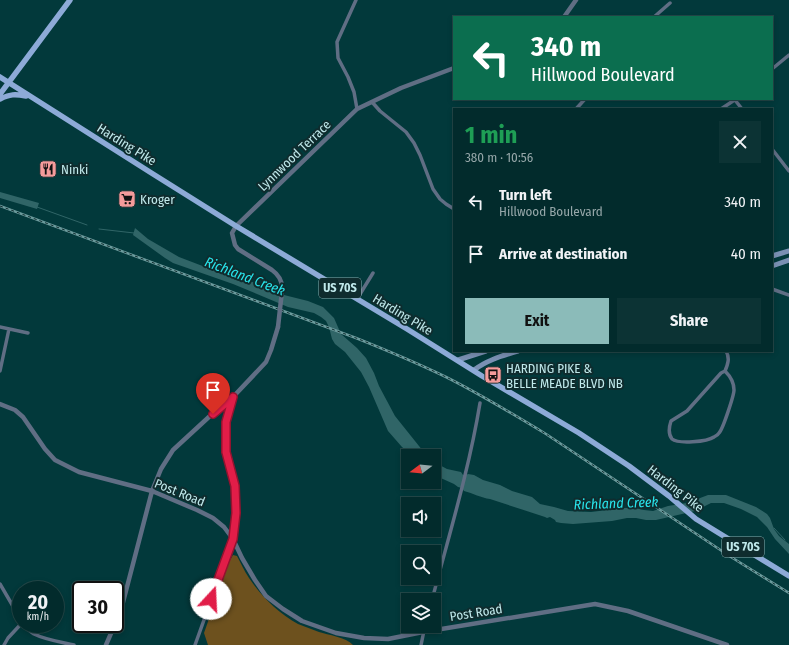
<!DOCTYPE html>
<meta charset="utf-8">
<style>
body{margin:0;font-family:"Fira Sans Condensed",sans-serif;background:#0c3334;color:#f1f3f6;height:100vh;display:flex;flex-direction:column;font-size:15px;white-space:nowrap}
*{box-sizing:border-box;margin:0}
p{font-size:13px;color:#96a7a9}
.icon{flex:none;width:22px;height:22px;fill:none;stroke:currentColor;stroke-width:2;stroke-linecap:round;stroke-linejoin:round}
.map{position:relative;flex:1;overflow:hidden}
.panel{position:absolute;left:453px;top:108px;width:320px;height:244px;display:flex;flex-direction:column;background:#022b2c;border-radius:0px;box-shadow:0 2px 6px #0003,0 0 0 1px #234748}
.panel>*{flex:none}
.banner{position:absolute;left:453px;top:16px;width:320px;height:84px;border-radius:0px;box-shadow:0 2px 6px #0003,0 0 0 1px #234748;background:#0b6e4f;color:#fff;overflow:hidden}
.needle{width:26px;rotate:254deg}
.tools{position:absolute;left:401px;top:449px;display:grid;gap:8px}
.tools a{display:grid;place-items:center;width:40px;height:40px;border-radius:0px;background:#022b2c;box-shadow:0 2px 6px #0003,0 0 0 1px #234748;font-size:20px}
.speed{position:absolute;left:12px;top:581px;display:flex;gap:8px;font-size:20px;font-weight:700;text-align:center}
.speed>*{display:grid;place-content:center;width:52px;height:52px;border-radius:50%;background:#022b2c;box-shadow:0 2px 6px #0003,0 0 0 1px #234748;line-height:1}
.speed small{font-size:10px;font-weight:400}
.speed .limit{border:2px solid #111;border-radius:6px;background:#fff;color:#111}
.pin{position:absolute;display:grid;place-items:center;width:34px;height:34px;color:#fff;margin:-41px -17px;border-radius:50% 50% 50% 0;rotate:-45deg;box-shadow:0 0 4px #0007}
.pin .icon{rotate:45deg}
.me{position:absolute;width:44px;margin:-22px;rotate:20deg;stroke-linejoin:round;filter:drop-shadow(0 0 3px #0008)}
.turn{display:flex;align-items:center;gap:14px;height:84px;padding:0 12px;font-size:18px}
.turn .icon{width:52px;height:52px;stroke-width:2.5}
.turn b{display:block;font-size:28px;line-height:34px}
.round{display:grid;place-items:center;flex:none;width:42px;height:42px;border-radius:0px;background:#0c3334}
.head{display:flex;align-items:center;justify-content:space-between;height:68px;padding:0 12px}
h1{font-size:24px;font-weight:700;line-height:30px;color:#1e9e55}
.primary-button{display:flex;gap:8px;margin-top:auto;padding:8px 12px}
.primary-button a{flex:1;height:46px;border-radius:0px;background:#8bbbb9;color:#111;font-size:16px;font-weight:700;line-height:46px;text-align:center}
.primary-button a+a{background:#0c3334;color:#f1f3f6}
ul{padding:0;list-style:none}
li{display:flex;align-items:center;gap:12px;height:52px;padding:0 12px}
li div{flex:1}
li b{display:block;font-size:15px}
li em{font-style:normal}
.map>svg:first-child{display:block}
.green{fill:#6d511e}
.water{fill:#306567}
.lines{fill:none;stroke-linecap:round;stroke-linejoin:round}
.stream{stroke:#306567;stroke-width:1}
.minor{stroke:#606e84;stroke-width:3.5}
.tertiary{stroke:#606e84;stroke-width:4.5}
.secondary{stroke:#7a90b3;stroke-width:5}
.primary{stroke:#8daad7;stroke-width:5.5}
.rail-casing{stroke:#6c9b9d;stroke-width:2.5}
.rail{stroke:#0f2c2e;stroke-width:1;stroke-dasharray:3;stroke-linecap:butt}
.tertiary-bridge{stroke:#606e84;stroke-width:4.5}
.route-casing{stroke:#92132f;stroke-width:10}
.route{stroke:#e11d48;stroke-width:7}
.labels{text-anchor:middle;stroke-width:4;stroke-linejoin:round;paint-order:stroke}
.shield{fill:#0f2c2e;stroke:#8bb0b2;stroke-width:1}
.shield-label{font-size:12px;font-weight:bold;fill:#c0e9eb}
.street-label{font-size:13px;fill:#c0e9eb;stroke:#0f2c2e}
.poi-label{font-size:13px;fill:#c0e9eb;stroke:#0f2c2e;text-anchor:start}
.water-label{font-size:14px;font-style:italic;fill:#28e4eb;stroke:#0f2c2e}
</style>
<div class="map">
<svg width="789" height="645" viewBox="0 0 789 645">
<rect width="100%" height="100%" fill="#02393b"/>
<path class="green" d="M233 555 237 556C241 563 244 571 249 578 261 596 278 613 298 624 305 627 312 629 319 632 328 635 346 637 353 645H208L204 633 229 562Z"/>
<path class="water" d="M0 192 39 203 37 209 0 198Z
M135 228 148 239 179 257 213 270 247 280 264 286 276 293 308 301 323 307 334 318 341 334 357 348 366 358 374 373 379 386 395 416 427 456H413L402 447 388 431 369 387 361 372 345 352 335 344 332 339 329 327 326 321 321 317 314 313 288 307 233 284 173 263 165 258 133 235Z
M434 462 447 469 461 472 463 475H466L468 474 474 475 483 480 500 485 512 491 532 497 540 504 554 507 568 511 591 512 623 508H635L644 510 653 511 668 506 687 503 708 495H726L756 507 767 514 770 518 774 529 779 536 789 544V554L775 539 767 527 757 517 741 509 724 503H711L695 511 656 520H646L636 518H627L612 521 573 524 561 523 556 522 555 520 550 517 547 518 545 517 490 499C481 498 473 493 464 491L462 488 458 487 454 484 434 475Z"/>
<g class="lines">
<path class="stream" d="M37 207 87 225
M99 229 134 233
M774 528 785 540"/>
<path class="minor" d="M356 0 337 42 338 58 348 77 354 92 357 109
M654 17 670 3
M772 69 789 55
M735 100 742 109
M372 102 380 111 406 132 414 143 420 155 433 189 440 199 446 204 454 209
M576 109 585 99
M721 109 736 99
M772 149 789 171
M772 289 789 295
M357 299 373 273
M0 327 28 333
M0 371 9 329
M725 371C730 376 734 382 734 390 734 395 723 429 719 433 718 435 716 436 714 437 707 442 678 444 672 439 668 434 669 427 671 421L687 411 721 373Z
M725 371C728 364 730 358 726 351
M0 584 14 608 21 624
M432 600C449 535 469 470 480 403
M21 624C25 627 30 631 34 634 46 640 61 642 74 645
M4 645 8 638 21 624
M195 645 233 539 236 513 235 486 226 452V422L233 397
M421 645 425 626"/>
<path class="tertiary" d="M564 17 576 0
M282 291C283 282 279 275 272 270L238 249 235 245 232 233 236 226 357 109 401 88 454 68
M0 404 15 410 23 417 45 449 55 460 79 472 152 491 197 510 213 518 224 527 233 539 242 558 255 580 266 596 283 609 302 621 336 633 364 638 388 639 423 632 595 604 628 611 727 645
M106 645 121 610 152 491 161 469 173 450 223 404 233 397 266 362 271 350 278 327"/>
<path class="secondary" d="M772 256 789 251
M772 266 789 260
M458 360 486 351
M474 370C487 360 502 356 518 351"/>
<path class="primary" d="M0 77 153 174 236 226 407 329 482 376 579 433 629 466 669 496 696 519 789 576
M0 94 70 0
M0 99C10 94 15 94 26 96"/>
<defs>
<path id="rail" d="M0 206 356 338C386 350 417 363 446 377 480 394 513 414 546 434L731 557 789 593"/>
</defs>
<use href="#rail" class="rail-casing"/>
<use href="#rail" class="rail"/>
<path class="tertiary-bridge" d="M278 327 282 291"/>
</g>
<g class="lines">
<defs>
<path id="route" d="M211 599 233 539 236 513 235 486 226 452V422L233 397 213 414"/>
</defs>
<use href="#route" class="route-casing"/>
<use href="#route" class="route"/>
</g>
<defs>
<symbol id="restaurant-square" viewBox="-11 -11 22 22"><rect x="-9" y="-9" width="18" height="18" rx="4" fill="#f59b9b" stroke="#0f2c2e"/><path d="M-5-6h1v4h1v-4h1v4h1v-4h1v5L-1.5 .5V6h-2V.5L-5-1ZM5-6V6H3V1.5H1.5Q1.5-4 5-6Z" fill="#111"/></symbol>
<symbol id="supermarket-square" viewBox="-11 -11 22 22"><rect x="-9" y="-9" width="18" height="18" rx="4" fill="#f59b9b" stroke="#0f2c2e"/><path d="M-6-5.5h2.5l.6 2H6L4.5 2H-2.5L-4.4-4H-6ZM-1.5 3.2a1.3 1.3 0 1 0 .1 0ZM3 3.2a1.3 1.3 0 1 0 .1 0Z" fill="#111"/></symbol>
<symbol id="bus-square" viewBox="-11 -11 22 22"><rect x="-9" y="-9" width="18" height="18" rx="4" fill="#f59b9b" stroke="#0f2c2e"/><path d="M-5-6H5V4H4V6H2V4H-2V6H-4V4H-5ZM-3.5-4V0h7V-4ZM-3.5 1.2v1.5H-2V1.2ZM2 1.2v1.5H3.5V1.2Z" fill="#111"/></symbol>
</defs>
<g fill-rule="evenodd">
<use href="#restaurant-square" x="38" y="159" width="20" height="20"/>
<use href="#supermarket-square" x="117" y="189" width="20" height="20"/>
<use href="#bus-square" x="483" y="365" width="20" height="20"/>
</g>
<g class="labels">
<g class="shield">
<rect x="319" y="278" width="42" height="20" rx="3"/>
<rect x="722" y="537" width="42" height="20" rx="3"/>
</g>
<g class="shield-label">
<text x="340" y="292">US 70S</text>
<text x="743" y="551">US 70S</text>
</g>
<g class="street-label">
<text transform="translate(127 144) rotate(32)" y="5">Harding Pike</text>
<text transform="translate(294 155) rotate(-44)" y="5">Lynnwood Terrace</text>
<text transform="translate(403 314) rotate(31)" y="5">Harding Pike</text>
<text transform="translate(676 488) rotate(38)" y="5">Harding Pike</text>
<text transform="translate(180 492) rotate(22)" y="5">Post Road</text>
<text transform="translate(476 612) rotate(-9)" y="5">Post Road</text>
</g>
<g class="poi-label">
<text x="61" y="174">Ninki</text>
<text x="140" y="204">Kroger</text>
<text x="506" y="373">HARDING PIKE &amp;<tspan x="506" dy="15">BELLE MEADE BLVD NB</tspan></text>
</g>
<g class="water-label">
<text transform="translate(245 276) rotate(21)" y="5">Richland Creek</text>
<text transform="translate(616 503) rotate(-2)" y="5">Richland Creek</text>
</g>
</g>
</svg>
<div class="tools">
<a><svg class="needle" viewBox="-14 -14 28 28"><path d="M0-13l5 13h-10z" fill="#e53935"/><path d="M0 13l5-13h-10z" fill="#96a7a9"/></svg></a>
<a><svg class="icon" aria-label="sound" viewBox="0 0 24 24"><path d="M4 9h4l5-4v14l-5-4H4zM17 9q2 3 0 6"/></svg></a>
<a><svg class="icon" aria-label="search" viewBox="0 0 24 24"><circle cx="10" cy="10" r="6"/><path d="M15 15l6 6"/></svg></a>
<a><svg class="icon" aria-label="layers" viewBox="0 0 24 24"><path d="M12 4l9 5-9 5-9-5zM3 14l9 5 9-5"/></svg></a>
</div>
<div class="speed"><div>20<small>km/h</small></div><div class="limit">30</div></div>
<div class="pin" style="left:213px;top:414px;background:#d93025"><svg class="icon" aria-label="arrive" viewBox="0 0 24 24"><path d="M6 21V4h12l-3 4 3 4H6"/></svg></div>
<svg class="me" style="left:211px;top:599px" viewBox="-20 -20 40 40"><circle r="19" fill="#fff"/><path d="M0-13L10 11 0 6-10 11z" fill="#e11d48"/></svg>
<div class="banner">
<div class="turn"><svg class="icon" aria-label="left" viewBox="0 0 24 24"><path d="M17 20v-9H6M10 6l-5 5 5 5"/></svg><div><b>340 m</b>Hillwood Boulevard</div></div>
</div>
<section class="panel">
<div class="head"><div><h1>1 min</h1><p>380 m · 10:56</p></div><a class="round"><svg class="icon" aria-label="close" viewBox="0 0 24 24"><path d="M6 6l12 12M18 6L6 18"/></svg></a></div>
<ul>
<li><svg class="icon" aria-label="left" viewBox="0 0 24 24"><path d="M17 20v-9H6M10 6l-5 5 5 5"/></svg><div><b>Turn left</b><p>Hillwood Boulevard</p></div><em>340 m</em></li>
<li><svg class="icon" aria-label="arrive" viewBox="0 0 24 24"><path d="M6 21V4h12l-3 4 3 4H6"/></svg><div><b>Arrive at destination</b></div><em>40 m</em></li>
</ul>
<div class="primary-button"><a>Exit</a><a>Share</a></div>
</section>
</div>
